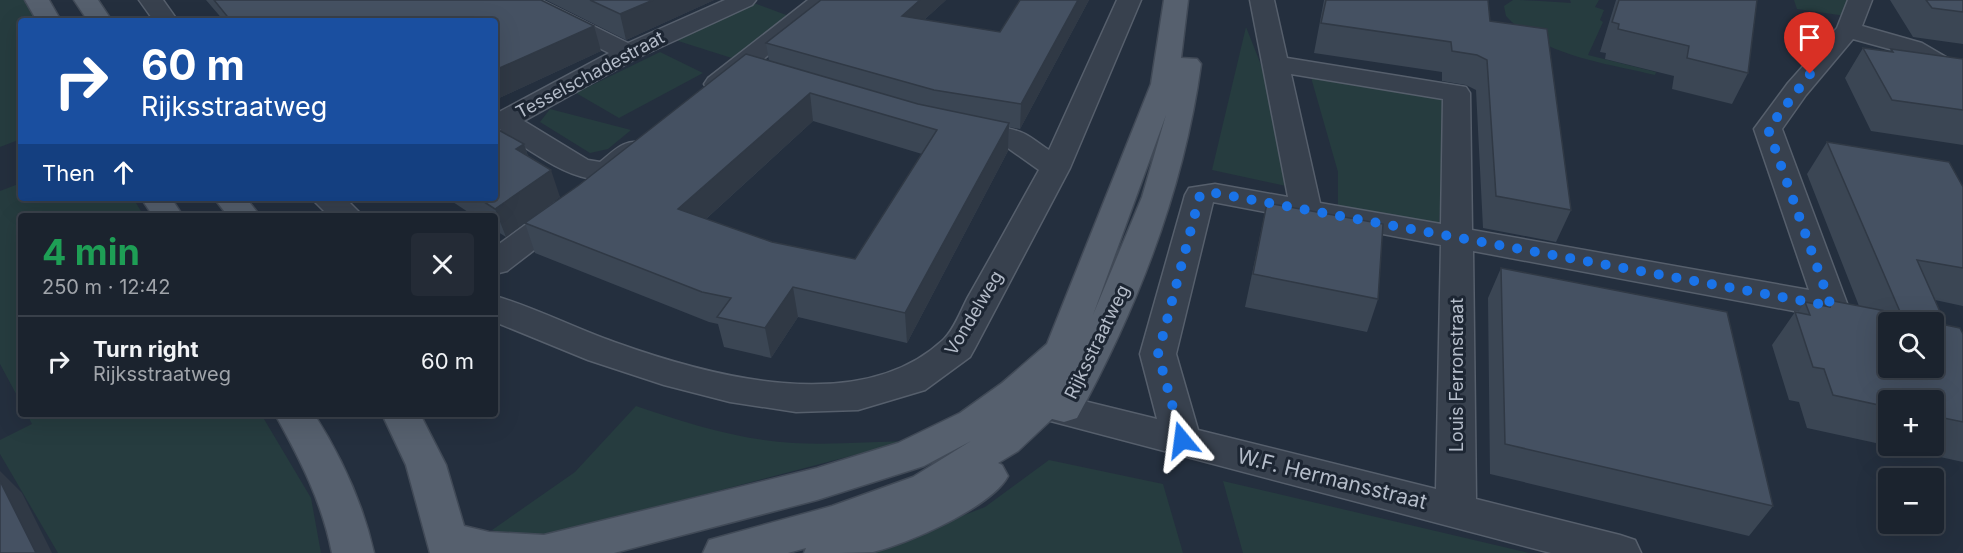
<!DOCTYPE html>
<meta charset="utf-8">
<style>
body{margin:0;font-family:Inter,sans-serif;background:#242b36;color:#f1f3f6;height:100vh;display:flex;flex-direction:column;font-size:22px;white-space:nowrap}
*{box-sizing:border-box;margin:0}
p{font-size:20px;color:#a0a4aa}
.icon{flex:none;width:33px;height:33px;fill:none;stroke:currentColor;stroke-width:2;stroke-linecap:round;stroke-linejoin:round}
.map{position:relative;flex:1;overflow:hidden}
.side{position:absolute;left:18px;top:213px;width:480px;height:204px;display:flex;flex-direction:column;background:#1b232e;border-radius:6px;box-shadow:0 6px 24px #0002,0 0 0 2px #39404a}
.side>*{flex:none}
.guide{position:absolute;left:18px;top:18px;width:480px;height:183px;border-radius:6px;box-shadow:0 6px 24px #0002,0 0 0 2px #39404a;background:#1a4fa0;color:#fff;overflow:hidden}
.fabs{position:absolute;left:1878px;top:312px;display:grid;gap:12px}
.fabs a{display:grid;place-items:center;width:66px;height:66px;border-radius:6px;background:#1b232e;box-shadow:0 6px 24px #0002,0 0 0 2px #39404a;font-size:30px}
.pin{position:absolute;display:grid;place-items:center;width:51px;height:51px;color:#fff;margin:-62px -26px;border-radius:50% 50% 50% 0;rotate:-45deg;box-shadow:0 0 6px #0007}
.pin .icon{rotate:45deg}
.me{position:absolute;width:66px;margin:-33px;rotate:344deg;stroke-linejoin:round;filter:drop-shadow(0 0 4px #0008)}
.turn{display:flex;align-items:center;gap:21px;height:126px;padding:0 24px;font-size:27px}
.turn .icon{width:78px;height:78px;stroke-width:2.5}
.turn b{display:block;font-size:42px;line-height:51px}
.then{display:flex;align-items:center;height:57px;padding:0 24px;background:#0003;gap:12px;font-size:22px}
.round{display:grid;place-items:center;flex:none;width:63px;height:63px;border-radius:6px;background:#242b36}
.summary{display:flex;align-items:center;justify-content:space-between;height:102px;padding:0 24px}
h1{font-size:36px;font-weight:700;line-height:45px;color:#1e9e55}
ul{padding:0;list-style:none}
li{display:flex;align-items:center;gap:18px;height:90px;padding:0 24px;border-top:2px solid #39404a}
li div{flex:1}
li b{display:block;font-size:22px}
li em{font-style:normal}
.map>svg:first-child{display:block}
.green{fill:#263c3f}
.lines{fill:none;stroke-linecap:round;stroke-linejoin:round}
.minor-casing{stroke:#565f6c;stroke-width:3}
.major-casing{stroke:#414a57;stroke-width:3}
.minor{fill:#38414e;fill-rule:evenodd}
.major{fill:#56606e;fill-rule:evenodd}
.wall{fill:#3b4654;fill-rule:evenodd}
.shaded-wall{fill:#303945}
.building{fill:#455162;stroke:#303945;stroke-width:1.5;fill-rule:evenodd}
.route{stroke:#1a73e8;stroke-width:10;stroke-dasharray:0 18}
.labels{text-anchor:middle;stroke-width:6;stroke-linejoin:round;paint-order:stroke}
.street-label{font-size:18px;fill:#b4bcc9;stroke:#1d2633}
.near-street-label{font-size:21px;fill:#b4bcc9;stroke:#1d2633}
</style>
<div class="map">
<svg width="1963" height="553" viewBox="0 0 1963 553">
<rect width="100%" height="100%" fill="#242f3e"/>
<path class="green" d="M0 0H25L38 21H21V139L0 147Z
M1513 0C1532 0 1552 2 1571 3L1570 0H1599L1595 7 1604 10 1600 20 1603 22 1588 55 1656 72 1655 75C1606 63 1542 56 1506 16L1504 6Z
M1794 0H1853L1846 16 1797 9Z
M754 3 789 16 738 60 675 40Z
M1246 27 1267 80 1286 186 1212 170Z
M660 52 703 73 619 118 576 93Z
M1310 74 1446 97 1439 227 1338 208V172Z
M550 109 631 130 608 149 590 153 540 122Z
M21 183V198H133L144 216H21V403L0 364V191Z
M636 406C686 423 739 440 793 443 831 445 870 442 908 441L546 536 516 537 492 530 575 472Z
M27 414H261L311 498 321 553H58L0 454V440L32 424Z
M1049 460 1163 484 1183 553H867L985 507Z
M1223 481 1529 553H1243Z"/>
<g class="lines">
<defs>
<path id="minor" d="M139 0H163L178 21H154Z
M510 0H541L628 43 725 0H756L752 5 637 58 524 121 588 160 600 162C615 150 625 138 644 143L648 149C605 212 549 161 502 133L495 118 499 112 609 53 514 5Z
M808 0H835L726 90 717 92 708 90 704 84 708 78Z
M1117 0H1141L1070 168 975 348 970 357 925 390 858 410 796 412 730 402 664 385 588 360 495 322V296C536 308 574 328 614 342 709 376 859 418 943 340 954 330 961 310 968 297 992 255 1015 213 1039 170L1005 146 955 136 951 130 955 124C970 120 1011 127 1025 134 1033 138 1041 145 1049 150Z
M1250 0H1274L1287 58 1466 87 1470 93 1472 230 1809 290 1754 129 1788 83 1837 28 1848 0H1872L1862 26 1922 43 1963 67V81H1948L1904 53 1853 39 1806 95 1782 129 1848 306 1843 314 1831 318 1473 251 1476 499 1620 535 1635 540 1641 553H1551L1043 419 1030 415 1024 405 1030 395 1043 391 1157 419 1140 354 1185 195 1189 188 1215 184 1288 197ZM1291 74 1443 99 1441 224 1320 203ZM1213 202 1441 245 1436 489 1198 430 1176 354Z
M311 198H345L363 216H329Z
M566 200 577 203 581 210 577 217 507 271 495 274V247L555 203Z"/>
<path id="major" d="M25 0H49L61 21H37Z
M74 0H98L112 21H88Z
M1164 0H1188L1181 58 1197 59 1201 64C1184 189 1138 307 1077 418L1064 422 1052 419 1018 451 998 463 1002 465 1008 476C992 507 907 544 873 552 853 553 825 553 804 553L806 548 788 553H703L709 540 832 506 913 477 971 441 924 466 817 500 614 553H430L406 465 382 414H420L446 465 464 526 489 532 544 535 817 468 898 443 960 413 1002 383 1047 344 1151 84ZM1166 115 1142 197 1093 315Z
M141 198H171L183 216H153Z
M214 198H246L260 216H228Z
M275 414H314C341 456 363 504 374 553H332C322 502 300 459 275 414Z"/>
</defs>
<use href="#minor" class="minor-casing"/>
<use href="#major" class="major-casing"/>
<use href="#minor" class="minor"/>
<use href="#major" class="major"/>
</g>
<path class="wall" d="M206 0H541L601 51 495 100V21H224Z
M546 0H714L626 40Z
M946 0 924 20 1000 32 1020 0H1089L1020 129 1009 127 1008 151 907 343 798 317 771 358 724 347 718 324 709 322 535 253 525 223 769 61 766 43ZM813 121 922 154 855 259 772 242 706 219Z
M1324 0H1488L1490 21 1571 210 1556 242 1483 228 1476 90 1466 85 1442 81V72L1314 53Z
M1616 0H1757L1748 73 1732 104 1672 89 1674 76 1605 59 1606 53 1600 52Z
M1890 0H1963V44L1913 37Z
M1863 48 1889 51 1891 49 1963 59V145L1871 131 1845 78Z
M1827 142 1963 187V306L1935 300 1946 325 1963 334V462L1807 428 1799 402 1789 400 1772 345 1795 312H1798L1805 302 1824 306 1828 300 1859 306 1807 174ZM1888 400H1934V446H1888Z
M524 144 528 156 560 197 506 237 495 230V216H474L447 198H495Z
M1267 203 1378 299 1367 332 1245 307Z
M1501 268 1773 506 1749 536 1490 474 1488 298Z"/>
<path class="shaded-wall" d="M653 0H714L626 40 620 14Z
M920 0H946L903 39 902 16Z
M1078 0H1089L1020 129 1021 104Z
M594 26 601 51 495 100V70Z
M810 93 813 121 685 238 678 209Z
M1009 123 1008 151 907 343 905 313Z
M524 144 533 172 516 149Z
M551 170 560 197 506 237 495 209Z
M793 287 798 317 771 358 765 328Z
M0 471 22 493 52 553H36L0 481Z"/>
<path class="building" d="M214 0H541L594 26 495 70V21H231Z
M590 0H653L620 14Z
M821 0H920L902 16 1000 32 1020 0H1078L1021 104 934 90 766 43Z
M1326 0H1488L1490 21 1547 29 1571 210 1496 196 1487 60 1477 55 1452 51 1451 42 1321 23Z
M1619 0H1757L1748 73 1687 58 1689 46 1618 29 1619 24 1612 22Z
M1926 0H1963V12L1932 8Z
M1863 48 1893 52 1891 49 1963 59V110L1892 100Z
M746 54 918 104 1009 123 905 313 793 287 765 328 717 317 731 298 702 292 525 223 579 185ZM810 93 937 130 855 259 772 242 678 209Z
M495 128 524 144 516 149 551 170 495 209 478 198H495Z
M1827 142 1949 162 1963 187V268L1917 260 1946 325 1960 328 1963 334V422L1934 416V400H1888V407L1833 395 1824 369 1813 367 1795 312 1810 315 1805 302 1830 307 1828 300 1901 314ZM1888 322H1934V368H1888Z
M1267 203 1383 224 1378 299 1253 274Z
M1501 268 1727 312 1773 506 1505 444Z
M0 481 36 553H0Z"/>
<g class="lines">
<path class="route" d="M1182 440 1158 354 1200 195 1215 193 1831 306 1768 129 1810 74"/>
</g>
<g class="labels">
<g class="street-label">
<text transform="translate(590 75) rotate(-28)" y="6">Tesselschadestraat</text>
<text transform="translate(974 313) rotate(-59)" y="6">Vondelweg</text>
<text transform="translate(1097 342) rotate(-64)" y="6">Rijksstraatweg</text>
<text transform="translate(1457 375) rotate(-90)" y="6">Louis Ferronstraat</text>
</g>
<g class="near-street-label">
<text transform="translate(1332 479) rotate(14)" y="7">W.F. Hermansstraat</text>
</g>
</g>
</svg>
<div class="fabs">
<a><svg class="icon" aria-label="search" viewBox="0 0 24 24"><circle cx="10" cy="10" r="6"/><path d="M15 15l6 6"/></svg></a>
<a>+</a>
<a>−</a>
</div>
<div class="pin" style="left:1810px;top:74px;background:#d93025"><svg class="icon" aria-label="arrive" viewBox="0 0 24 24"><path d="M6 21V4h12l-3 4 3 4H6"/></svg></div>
<svg class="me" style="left:1182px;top:440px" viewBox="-20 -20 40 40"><path d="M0-17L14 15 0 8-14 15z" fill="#1a73e8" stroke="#fff" stroke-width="4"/></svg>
<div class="guide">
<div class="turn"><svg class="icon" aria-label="right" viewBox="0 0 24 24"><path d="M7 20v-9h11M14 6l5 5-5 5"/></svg><div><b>60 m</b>Rijksstraatweg</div></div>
<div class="then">Then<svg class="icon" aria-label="ahead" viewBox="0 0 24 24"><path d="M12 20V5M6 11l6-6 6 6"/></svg></div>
</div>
<section class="side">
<div class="summary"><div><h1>4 min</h1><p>250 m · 12:42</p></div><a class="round"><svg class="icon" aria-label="close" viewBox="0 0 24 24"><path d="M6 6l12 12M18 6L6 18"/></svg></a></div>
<ul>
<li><svg class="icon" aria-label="right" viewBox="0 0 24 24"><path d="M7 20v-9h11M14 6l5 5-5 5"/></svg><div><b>Turn right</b><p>Rijksstraatweg</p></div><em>60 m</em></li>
</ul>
</section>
</div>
